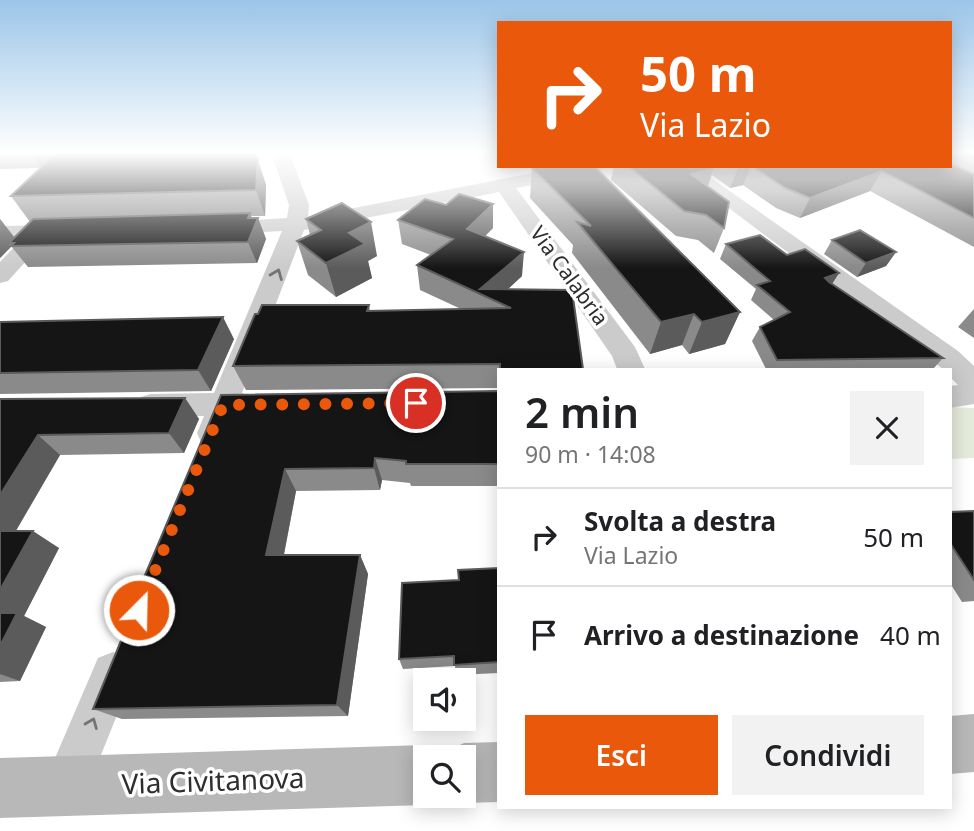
<!DOCTYPE html>
<html lang="it">
<meta charset="utf-8">
<style>
body{margin:0;font-family:"Noto Sans",sans-serif;background:#f2f2f2;color:#202124;height:100vh;display:flex;flex-direction:column;font-size:26px;white-space:nowrap}
*{box-sizing:border-box;margin:0}
p{font-size:23px;color:#757577}
.icon{flex:none;width:38px;height:38px;fill:none;stroke:currentColor;stroke-width:2;stroke-linecap:round;stroke-linejoin:round}
.map{position:relative;flex:1;overflow:hidden}
.drawer{position:absolute;left:497px;top:368px;width:455px;height:441px;display:flex;flex-direction:column;background:#fff;border-radius:0px;box-shadow:0 4px 18px #0003}
.drawer>*{flex:none}
.banner{position:absolute;left:497px;top:21px;width:455px;height:147px;border-radius:0px;box-shadow:0 4px 18px #0003;background:#ea580c;color:#fff;overflow:hidden}
.buttons{position:absolute;left:413px;top:668px;display:grid;gap:14px}
.buttons a{display:grid;place-items:center;width:63px;height:63px;border-radius:0px;background:#fff;box-shadow:0 4px 18px #0003;font-size:35px}
.pin{position:absolute;display:grid;place-items:center;width:60px;height:60px;color:#fff;margin:-30px;border:4px solid #fff;border-radius:50%;box-shadow:0 2px 7px #0007}
.me{position:absolute;width:77px;margin:-38px;rotate:23deg;stroke-linejoin:round;filter:drop-shadow(0 0 5px #0008)}
.turn{display:flex;align-items:center;gap:24px;height:147px;padding:0 28px;font-size:32px}
.turn .icon{width:91px;height:91px;stroke-width:2.5}
.turn b{display:block;font-size:49px;line-height:60px}
.round{display:grid;place-items:center;flex:none;width:74px;height:74px;border-radius:0px;background:#f2f2f2}
.overview{display:flex;align-items:center;justify-content:space-between;height:119px;padding:0 28px}
h1{font-size:42px;font-weight:600;line-height:52px}
.action{display:flex;gap:14px;margin-top:auto;padding:14px 28px}
.action a{flex:1;height:80px;border-radius:0px;background:#ea580c;color:#fff;font-size:28px;font-weight:600;line-height:80px;text-align:center}
.action a+a{background:#f2f2f2;color:#202124}
ul{padding:0;list-style:none}
li{display:flex;align-items:center;gap:21px;height:98px;padding:0 28px;border-top:2px solid #e0e0e0}
li div{flex:1}
li b{display:block;font-size:26px}
li em{font-style:normal}
.map>svg:first-child{display:block}
.green{fill:#e5ebdb}
.lines{fill:none;stroke-linecap:round;stroke-linejoin:round}
.street{fill:#cbcbcb;fill-rule:evenodd}
.secondary{fill:#b8b8b8;fill-rule:evenodd}
.wall{fill:#8a8a8a}
.shaded-wall{fill:#5b5b5b}
.building{fill:#151515;stroke:#5b5b5b;stroke-width:2}
.oneway{stroke:#757575}
.route{stroke:#ea580c;stroke-width:12;stroke-dasharray:0 21.6}
.labels{text-anchor:middle;stroke-width:7;stroke-linejoin:round;paint-order:stroke}
.far-street-label{font-size:21px;fill:#2e2e2e;stroke:#fff}
.near-street-label{font-size:28px;fill:#2e2e2e;stroke:#fff}
</style>
<div class="map">
<svg width="974" height="831" viewBox="0 0 974 831">
<rect width="100%" height="100%" fill="#fff"/>
<path class="green" d="M950 407 974 408V458L950 459Z"/>
<g class="lines">
<path class="street" d="M271 152H289L309 205 308 217 568 166H607L598 172 516 188 635 347 645 369H617L612 356 499 192 304 230 242 393 251 396 256 404 251 412 234 415 223 442 212 445 201 442 197 433 204 416H151L141 413 136 405 141 397 151 394 214 393 282 231 223 234 212 228 223 222 287 218 289 205Z
M673 166H694L958 351 974 366V404L950 408V386L958 385 950 377V369H943Z
M61 225 72 231 69 236 47 238 8 281 0 283V262L23 238H0V226Z
M113 652 128 658 134 673 82 802 66 809 50 802 43 786 98 658Z"/>
<path class="secondary" d="M974 714V772L950 774V716Z
M499 742V802L464 803 449 796H464V758H425V796H445L425 805 0 818V758L425 745 443 753 464 743Z"/>
</g>
<path class="wall" d="M0 152H255L266 185 265 216H251L252 218H258L266 239 257 263 28 267 11 246 0 258V219L15 238 30 222 11 196 40 168 0 169Z
M950 152H974V247L870 191 800 218 776 208 743 185 730 188 712 175 708 186 724 228 714 253 698 240 676 236 611 180 614 166H950Z
M532 168 740 312 725 344 689 354 682 345 650 354 572 253 573 245 530 198Z
M306 219 377 256 368 261 372 278 336 297 308 275 297 241 310 235Z
M398 220 493 228 485 236 522 276 508 289 583 369H499V388L246 390 233 366 369 305 370 311 461 309 420 290 417 265 431 255 402 244Z
M832 240 896 252 886 266 857 277 824 254Z
M726 244 787 255 839 273 832 284 943 358 933 369H766L752 341 760 327 774 320 751 300 756 289 720 259Z
M974 309V338L958 327Z
M0 322 234 339 211 391 0 394Z
M499 391V486H411L410 483 382 480 380 490 296 491 284 555H360L368 574 348 716 122 719 93 709 142 588 140 587 221 395Z
M185 398 199 419 184 453 60 455 16 531 59 548 24 616 46 627 20 681 0 682V399Z
M974 511V601L962 602 950 583V512Z
M499 568V673L456 675 455 666 403 669 399 659 459 580Z"/>
<path class="shaded-wall" d="M30 152H57L41 168Z
M258 160 266 185 265 216 256 190Z
M747 166H751L743 185 730 188 738 168Z
M713 169 705 194 691 174Z
M882 171 870 191 800 218 810 198Z
M493 204V228L468 253 467 229Z
M250 213 255 227 258 218 266 239 257 263 248 242V218Z
M0 219 17 241 9 243 12 246 0 258Z
M371 222 377 256 368 261 372 278 336 297 326 263 349 233Z
M524 252 522 276 495 301 480 289Z
M896 252 886 266 857 277 866 263Z
M839 273 830 287 825 278Z
M740 312 725 344 689 354 702 322Z
M694 314 682 345 650 354 661 322Z
M223 317 234 339 211 391 198 370Z
M185 398 199 419 184 453 169 433Z
M38 435 60 455 5 549 0 546V495Z
M375 458 382 480 380 490 374 468Z
M285 469 296 491 280 574 266 555Z
M33 531 59 548 24 616 46 627 20 681 0 674V590Z
M360 555 368 574 348 716 337 705Z"/>
<path class="building" d="M57 152H255L258 160 256 190 11 196Z
M961 152H974V158Z
M950 163 974 174V218L882 171 810 198 785 188 752 166H950Z
M540 166H594L740 312 702 322 694 314 661 322 577 222 591 226 532 168Z
M628 166H709L713 169 691 174 729 202 724 228 706 215 684 211Z
M459 194 493 204 467 229 524 252 480 289 572 290 583 369H500V364L233 366 255 314H258L262 305H369L367 311 511 308 417 265 453 239 398 220 425 199 446 205Z
M342 203 371 222 349 233 365 244 326 263 297 241 321 230 306 219Z
M250 213 248 218H258L248 242 11 246 14 243H9L33 219Z
M860 230 896 252 866 263 832 240Z
M760 235 787 255 805 249 839 273 825 278 829 282 943 358 777 360 760 327 790 312 757 285 770 281 726 244Z
M223 317 198 370 0 373V322Z
M499 391V464H406V461L375 458 374 468 285 469 266 555H360L337 705 93 709 143 587H140L221 395Z
M185 398 169 433 38 435 0 495V399Z
M974 511V580L950 543V512Z
M0 531H33L0 590Z
M499 568V662L454 665V656L399 659 402 583 459 580 458 570Z
M0 613H17L0 646Z"/>
<defs><path id="oneway-chevron" d="M-2-3.5L2.5 0L-2 3.5" fill="none" stroke-width="1.6" stroke-linecap="round" stroke-linejoin="round" transform="scale(1.75)"/></defs>
<g class="oneway">
<use href="#oneway-chevron" transform="translate(277 274) rotate(-68)"/>
<use href="#oneway-chevron" transform="translate(92 723) rotate(-68)"/>
</g>
<linearGradient id="sky" x2="0" y2="1"><stop stop-color="#9bc5e9"/><stop offset="0.57" stop-color="#fff"/><stop offset="1" stop-color="#fff" stop-opacity="0"/></linearGradient>
<rect width="974" height="268" fill="url(#sky)"/>
<g class="lines">
<path class="route" d="M139 610 223 405 416 403"/>
</g>
<g class="labels">
<g class="far-street-label">
<text transform="translate(569 276) rotate(54)" y="7">Via Calabria</text>
</g>
<g class="near-street-label">
<text transform="translate(213 781) rotate(-2)" y="10">Via Civitanova</text>
</g>
</g>
</svg>
<div class="buttons">
<a><svg class="icon" aria-label="sound" viewBox="0 0 24 24"><path d="M4 9h4l5-4v14l-5-4H4zM17 9q2 3 0 6"/></svg></a>
<a><svg class="icon" aria-label="search" viewBox="0 0 24 24"><circle cx="10" cy="10" r="6"/><path d="M15 15l6 6"/></svg></a>
</div>
<div class="pin" style="left:416px;top:403px;background:#d93025"><svg class="icon" aria-label="arrive" viewBox="0 0 24 24"><path d="M6 21V4h12l-3 4 3 4H6"/></svg></div>
<svg class="me" style="left:139px;top:610px" viewBox="-20 -20 40 40"><circle r="17" fill="#ea580c" stroke="#fff" stroke-width="3"/><path d="M0-11L8 9 0 5-8 9z" fill="#fff"/></svg>
<div class="banner">
<div class="turn"><svg class="icon" aria-label="right" viewBox="0 0 24 24"><path d="M7 20v-9h11M14 6l5 5-5 5"/></svg><div><b>50 m</b>Via Lazio</div></div>
</div>
<section class="drawer">
<div class="overview"><div><h1>2 min</h1><p>90 m · 14:08</p></div><a class="round"><svg class="icon" aria-label="close" viewBox="0 0 24 24"><path d="M6 6l12 12M18 6L6 18"/></svg></a></div>
<ul>
<li><svg class="icon" aria-label="right" viewBox="0 0 24 24"><path d="M7 20v-9h11M14 6l5 5-5 5"/></svg><div><b>Svolta a destra</b><p>Via Lazio</p></div><em>50 m</em></li>
<li><svg class="icon" aria-label="arrive" viewBox="0 0 24 24"><path d="M6 21V4h12l-3 4 3 4H6"/></svg><div><b>Arrivo a destinazione</b></div><em>40 m</em></li>
</ul>
<div class="action"><a>Esci</a><a>Condividi</a></div>
</section>
</div>
